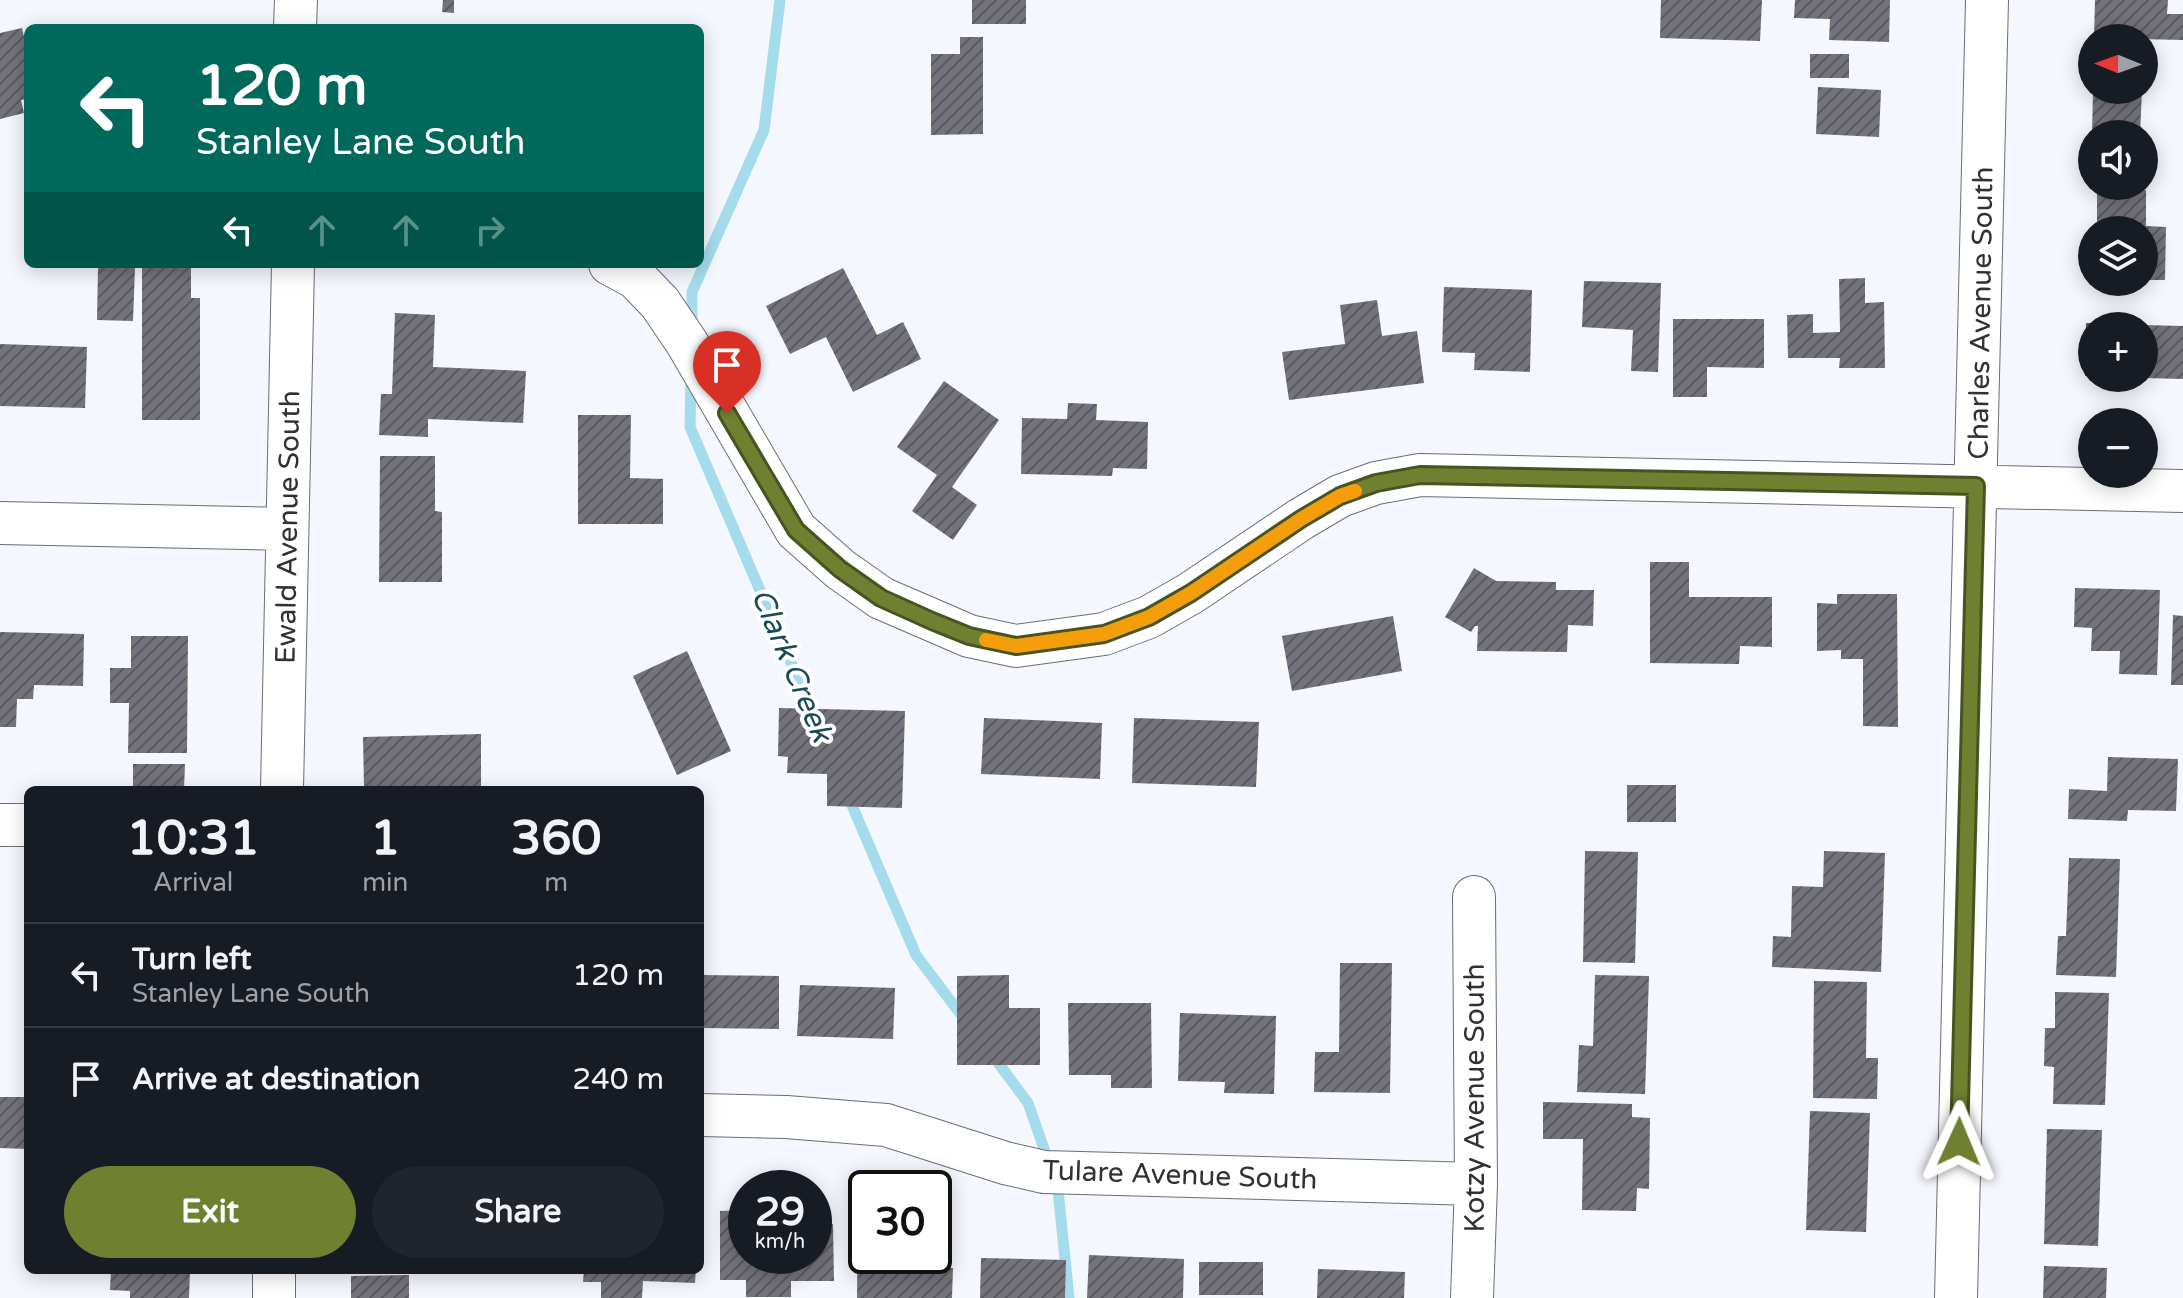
<!DOCTYPE html>
<meta charset="utf-8">
<style>
body{margin:0;font-family:"Varela Round",sans-serif;background:#20242c;color:#f1f3f6;height:100vh;display:flex;flex-direction:column;font-size:30px;white-space:nowrap}
*{box-sizing:border-box;margin:0}
p{font-size:26px;color:#9ea1a6}
.icon{flex:none;width:44px;height:44px;fill:none;stroke:currentColor;stroke-width:2;stroke-linecap:round;stroke-linejoin:round}
.map{position:relative;flex:1;overflow:hidden}
.side{position:absolute;left:24px;top:786px;width:680px;height:488px;display:flex;flex-direction:column;background:#171b24;border-radius:12px;box-shadow:0 4px 20px #0003}
.side>*{flex:none}
.top-card{position:absolute;left:24px;top:24px;width:680px;height:244px;border-radius:12px;box-shadow:0 4px 20px #0003;background:#00695c;color:#fff;overflow:hidden}
.needle{width:52px;rotate:271deg}
.controls{position:absolute;left:2078px;top:24px;display:grid;gap:16px}
.controls a{display:grid;place-items:center;width:80px;height:80px;border-radius:50%;background:#171b24;box-shadow:0 4px 20px #0003;font-size:40px}
.speed{position:absolute;left:728px;top:1170px;display:flex;gap:16px;font-size:40px;font-weight:700;text-align:center}
.speed>*{display:grid;place-content:center;width:104px;height:104px;border-radius:50%;background:#171b24;box-shadow:0 4px 20px #0003;line-height:1}
.speed small{font-size:20px;font-weight:400}
.speed .limit{border:4px solid #111;border-radius:12px;background:#fff;color:#111}
.pin{position:absolute;display:grid;place-items:center;width:68px;height:68px;color:#fff;margin:-82px -34px;border-radius:50% 50% 50% 0;rotate:-45deg;box-shadow:0 0 8px #0007}
.pin .icon{rotate:45deg}
.me{position:absolute;width:88px;margin:-44px;rotate:1deg;stroke-linejoin:round;filter:drop-shadow(0 0 6px #0008)}
.turn{display:flex;align-items:center;gap:28px;height:168px;padding:0 40px;font-size:36px}
.turn .icon{width:104px;height:104px;stroke-width:2.5}
.turn b{display:block;font-size:56px;line-height:68px}
.lanes{display:flex;align-items:center;height:76px;padding:0 40px;background:#0003;justify-content:center;gap:40px;direction:ltr}
.lanes .off{opacity:.35}
.eta{display:flex;justify-content:space-evenly;align-items:center;height:136px;text-align:center}
.eta b{font-size:48px;font-weight:800;line-height:56px}
.action{display:flex;gap:16px;margin-top:auto;padding:16px 40px}
.action a{flex:1;height:92px;border-radius:48px;background:#6f8131;color:#fff;font-size:32px;font-weight:800;line-height:92px;text-align:center}
.action a+a{background:#20242c;color:#f1f3f6}
ul{padding:0;list-style:none}
li{display:flex;align-items:center;gap:24px;height:104px;padding:0 40px;border-top:2px solid #363941}
li div{flex:1}
li b{display:block;font-size:30px}
li em{font-style:normal}
.map>svg:first-child{display:block}
.lines{fill:none;stroke-linecap:round;stroke-linejoin:round}
.stream{stroke:#a4dcee;stroke-width:11}
.building{fill:url(#building-hatch)}
.street-casing{stroke:#6b6c75;stroke-width:44}
.street{stroke:#fff;stroke-width:42}
.route-casing{stroke:#485420;stroke-width:20}
.route{stroke:#6f8131;stroke-width:14}
.slow{stroke:#f59e0b;stroke-width:14}
.labels{text-anchor:middle;stroke-width:8;stroke-linejoin:round;paint-order:stroke}
.street-label{font-size:28px;fill:#303134;stroke:#fff}
.water-label{font-size:30px;font-style:italic;fill:#1a4a57;stroke:#fff}
</style>
<div class="map">
<svg width="2183" height="1298" viewBox="0 0 2183 1298">
<defs>
<pattern id="building-hatch" width="6" height="6" patternUnits="userSpaceOnUse" patternTransform="scale(2)"><rect width="6" height="6" fill="#74737b"/><path d="M-1 1l2-2M0 6l6-6M5 7l2-2" fill="none" stroke="#5a5a60"/></pattern>
</defs>
<rect width="100%" height="100%" fill="#f5f7fe"/>
<g class="lines">
<path class="stream" d="M692 327V292L764 130 780 0
M691 376 690 427 816 721
M848 796 916 955 965 1020
M993 1056 1028 1103 1049 1163
M1054 1180 1058 1190 1069 1298"/>
</g>
<path class="building" d="M443 0H454V13L442 12Z
M972 0H1026V24H972Z
M1661 0H1762L1760 41 1660 38Z
M1795 0H1890L1889 42 1829 40 1830 19 1794 18Z
M2095 0H2168L2167 14H2183V40L2094 38Z
M22 28 28 54V99L21 100 24 113 0 119V33Z
M960 37H983V134L931 135V54H960Z
M1810 54H1849V78H1810Z
M1818 87 1881 90 1879 137 1816 134Z
M2093 90H2142L2140 134H2092Z
M2097 190H2146V226L2166 227 2165 280H2144V230H2097Z
M142 264H191V298H200V420H142Z
M98 267 135 268 133 321 97 320Z
M843 268 877 335 903 322 921 359 853 392 826 337 790 354 766 306Z
M1865 278V303L1884 302 1885 368H1839L1840 358H1788L1787 315 1813 314V333L1840 332 1839 279Z
M1584 281 1661 283 1658 372 1631 371 1633 330 1582 327Z
M1444 287 1532 290 1530 372 1474 370 1475 353 1442 352Z
M1377 300 1382 336 1417 331 1424 383 1289 400 1282 352 1345 344 1340 305Z
M395 313 435 315 433 367 526 371 523 423 428 419V437L379 435 381 394H392Z
M1673 319H1764V368L1707 367V397H1673Z
M2086 323H2092V376H2085Z
M2144 325 2183 326V379L2144 378Z
M0 344 87 347 85 408 0 406Z
M944 381 999 420 952 487 977 505 953 540 912 511 937 475 897 447Z
M1068 403 1097 404 1096 420 1148 422 1147 469 1113 468 1112 476 1021 474 1022 418 1067 419Z
M578 415H631L630 478 663 479V524H578Z
M380 456H435V511L442 512V582H379Z
M1650 562H1689V597H1772V647L1740 646 1739 664 1650 663Z
M1474 568 1496 581 1556 582V590H1594L1593 626 1568 625 1567 652 1477 651 1478 626H1475L1471 632 1445 617Z
M2075 588 2160 590 2157 675 2119 674 2120 651H2091L2092 628 2074 627Z
M1837 594H1897L1898 727 1863 726V659H1841V650L1817 651V603L1837 604Z
M2173 615 2183 616V685H2171Z
M1393 616 1402 671 1292 691 1282 636Z
M0 632 84 634 83 686 34 685 33 699H17L16 727H0Z
M131 636H188L187 753H128L129 703H110V668H131Z
M687 651 731 751 677 775 633 676Z
M779 708 905 711 902 808 827 806V774L787 773 788 757 778 756Z
M984 718 1102 723 1100 779 981 774Z
M1134 718 1259 722 1256 787 1132 783Z
M481 734V786L364 787 363 737Z
M2108 757 2178 759 2176 811 2128 810 2127 821 2068 819 2069 789 2107 791Z
M133 764H185L184 790H133Z
M1627 785H1676V822H1627Z
M1585 851 1638 852 1635 963 1583 962Z
M1824 851 1885 853 1881 972 1772 967 1773 936 1791 937 1792 886 1823 887Z
M2069 858 2120 859 2116 977 2056 975 2058 936H2066Z
M1340 963H1392L1390 1093 1314 1092 1315 1052H1339Z
M700 975 779 976V1029L700 1028Z
M1009 975V1008H1040V1065H957V976Z
M1595 975 1649 976 1645 1094 1577 1092 1579 1045 1593 1046Z
M1814 981 1867 982 1866 1058H1878L1877 1099 1813 1098Z
M800 985 895 988 893 1039 797 1036Z
M2055 992 2109 993 2105 1105 2053 1104 2054 1067 2044 1066 2045 1028H2055Z
M1068 1003H1151L1152 1088H1111V1075H1069Z
M1180 1013 1276 1016 1274 1094 1224 1093 1225 1082 1178 1081Z
M0 1097H28V1149L0 1148Z
M1543 1102 1632 1104V1117L1650 1118 1649 1189 1637 1188 1636 1211 1582 1210 1583 1139H1543Z
M1810 1111 1870 1113 1866 1232 1806 1230Z
M2047 1129 2102 1130 2098 1246 2044 1244Z
M858 1204H866V1256H892V1267L953 1268 952 1298H857Z
M746 1210V1256H814V1224H833L834 1281H791V1297H746V1280H720V1211Z
M1089 1255 1184 1259 1183 1298H1087Z
M981 1258 1066 1260 1065 1298H980Z
M1199 1262H1263V1295H1199Z
M2044 1266 2107 1268 2106 1298H2043Z
M1318 1269 1405 1272 1404 1298H1317Z
M111 1270H190L189 1298H130V1291L110 1290Z
M584 1270H696L695 1283 643 1281 642 1298H601V1282H583Z
M409 1275V1298H351V1276Z"/>
<g class="lines">
<defs>
<path id="street" d="M295 28 296 0
M610 264 636 278 660 303 687 343 796 530 840 569 881 598 969 636 1016 646 1104 634 1149 617 1191 593 1301 519 1340 496 1376 483 1420 475 2183 491
M0 523 287 529
M282 790 293 264
M0 825H28
M700 1115 786 1117 886 1125 1005 1163 1044 1172 1476 1184
M274 1298V1270
M1472 1298 1476 1184 1474 897
M1956 1298 1987 0"/>
</defs>
<use href="#street" class="street-casing"/>
<use href="#street" class="street"/>
</g>
<g class="lines">
<defs>
<path id="route" d="M727 413 796 530 840 569 881 598 932 621 969 636 1016 646 1104 634 1149 617 1191 593 1301 519 1340 496 1376 483 1420 475 1976 486 1959 1142"/>
</defs>
<use href="#route" class="route-casing"/>
<use href="#route" class="route"/>
<path class="slow" d="M986 640 1016 646 1075 638 1104 634 1149 617 1191 593 1301 519 1340 496 1355 491"/>
</g>
<g class="labels">
<g class="street-label">
<text transform="translate(1980 313) rotate(-89)" y="10">Charles Avenue South</text>
<text transform="translate(287 527) rotate(-89)" y="10">Ewald Avenue South</text>
<text transform="translate(1474 1098) rotate(-90)" y="10">Kotzy Avenue South</text>
<text transform="translate(1180 1174) rotate(2)" y="10">Tulare Avenue South</text>
</g>
<g class="water-label">
<text transform="translate(792 665) rotate(67)" y="10">Clark Creek</text>
</g>
</g>
</svg>
<div class="controls">
<a><svg class="needle" viewBox="-14 -14 28 28"><path d="M0-13l5 13h-10z" fill="#e53935"/><path d="M0 13l5-13h-10z" fill="#9ea1a6"/></svg></a>
<a><svg class="icon" aria-label="sound" viewBox="0 0 24 24"><path d="M4 9h4l5-4v14l-5-4H4zM17 9q2 3 0 6"/></svg></a>
<a><svg class="icon" aria-label="layers" viewBox="0 0 24 24"><path d="M12 4l9 5-9 5-9-5zM3 14l9 5 9-5"/></svg></a>
<a>+</a>
<a>−</a>
</div>
<div class="speed"><div>29<small>km/h</small></div><div class="limit">30</div></div>
<div class="pin" style="left:727px;top:413px;background:#d93025"><svg class="icon" aria-label="arrive" viewBox="0 0 24 24"><path d="M6 21V4h12l-3 4 3 4H6"/></svg></div>
<svg class="me" style="left:1959px;top:1142px" viewBox="-20 -20 40 40"><path d="M0-17L14 15 0 8-14 15z" fill="#6f8131" stroke="#fff" stroke-width="4"/></svg>
<div class="top-card">
<div class="turn"><svg class="icon" aria-label="left" viewBox="0 0 24 24"><path d="M17 20v-9H6M10 6l-5 5 5 5"/></svg><div><b>120 m</b>Stanley Lane South</div></div>
<div class="lanes"><svg class="icon" aria-label="left" viewBox="0 0 24 24"><path d="M17 20v-9H6M10 6l-5 5 5 5"/></svg><svg class="icon off" aria-label="ahead" viewBox="0 0 24 24"><path d="M12 20V5M6 11l6-6 6 6"/></svg><svg class="icon off" aria-label="ahead" viewBox="0 0 24 24"><path d="M12 20V5M6 11l6-6 6 6"/></svg><svg class="icon off" aria-label="right" viewBox="0 0 24 24"><path d="M7 20v-9h11M14 6l5 5-5 5"/></svg></div>
</div>
<section class="side">
<div class="eta">
<div><b>10:31</b><p>Arrival</p></div>
<div><b>1</b><p>min</p></div>
<div><b>360</b><p>m</p></div>
</div>
<ul>
<li><svg class="icon" aria-label="left" viewBox="0 0 24 24"><path d="M17 20v-9H6M10 6l-5 5 5 5"/></svg><div><b>Turn left</b><p>Stanley Lane South</p></div><em>120 m</em></li>
<li><svg class="icon" aria-label="arrive" viewBox="0 0 24 24"><path d="M6 21V4h12l-3 4 3 4H6"/></svg><div><b>Arrive at destination</b></div><em>240 m</em></li>
</ul>
<div class="action"><a>Exit</a><a>Share</a></div>
</section>
</div>
